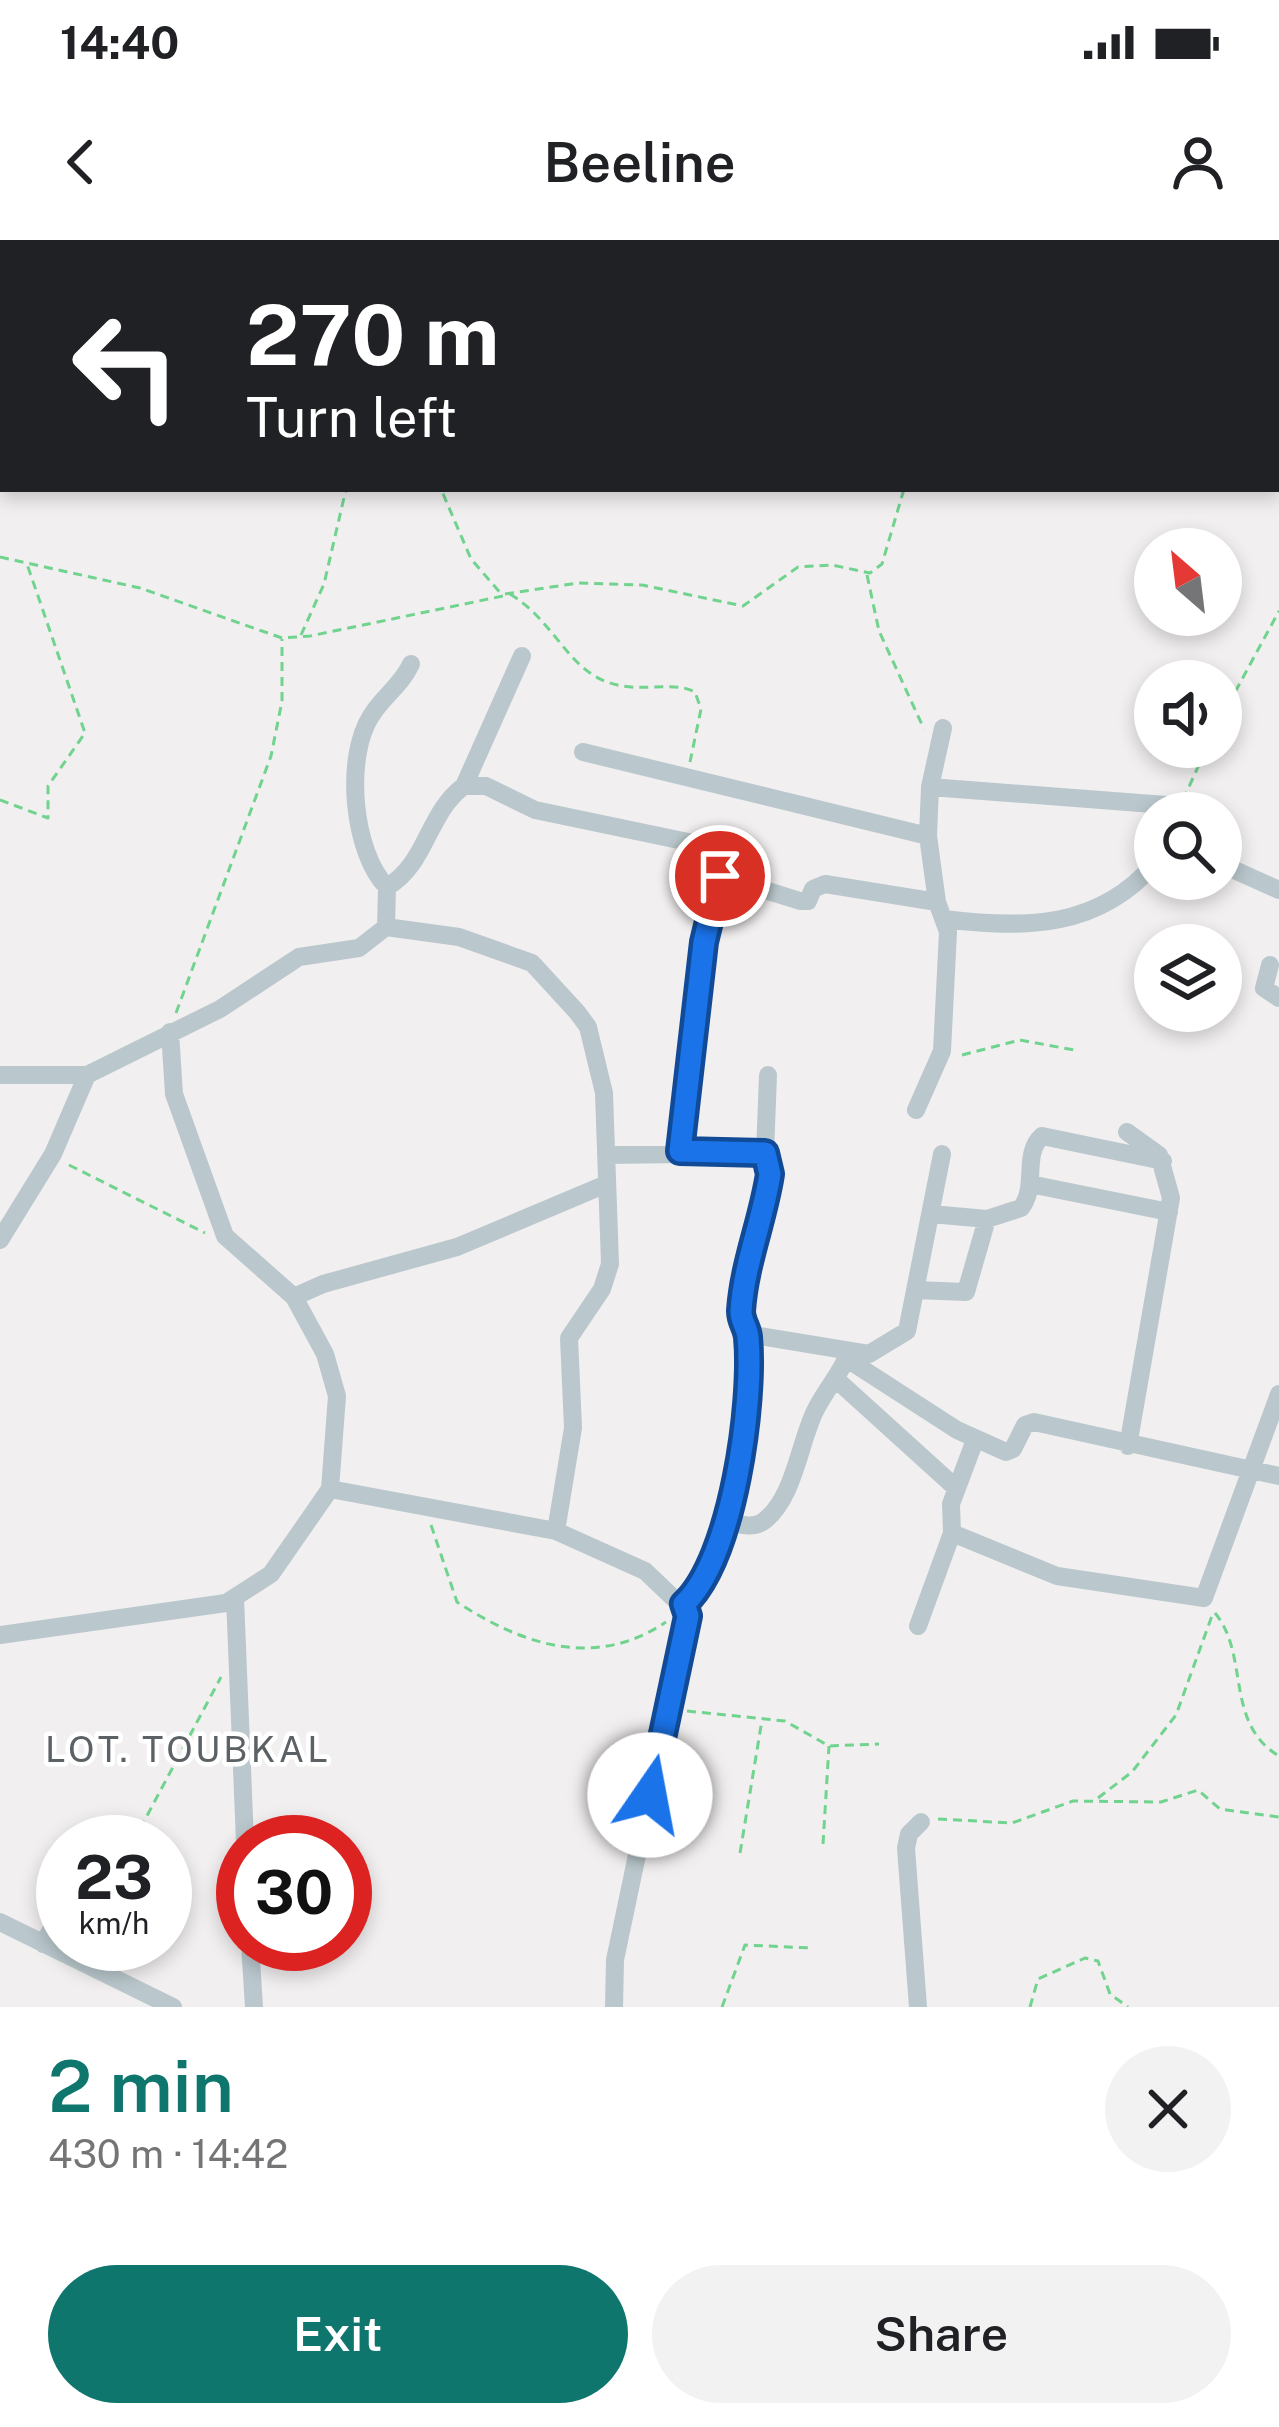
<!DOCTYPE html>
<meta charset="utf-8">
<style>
body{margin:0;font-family:"Public Sans",sans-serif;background:#f2f2f2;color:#202124;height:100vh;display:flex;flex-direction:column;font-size:45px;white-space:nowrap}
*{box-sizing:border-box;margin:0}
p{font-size:39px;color:#757577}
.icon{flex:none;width:66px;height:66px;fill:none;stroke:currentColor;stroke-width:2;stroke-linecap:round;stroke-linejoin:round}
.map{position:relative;height:1767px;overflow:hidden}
.drawer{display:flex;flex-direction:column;background:#fff;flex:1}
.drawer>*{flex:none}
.top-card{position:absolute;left:0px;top:0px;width:1281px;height:252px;box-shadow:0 6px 18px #0003;background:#202124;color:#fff;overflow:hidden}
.needle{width:78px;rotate:332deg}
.controls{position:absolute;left:1134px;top:288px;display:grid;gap:24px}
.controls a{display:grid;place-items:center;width:108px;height:108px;border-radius:50%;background:#fff;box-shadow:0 6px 18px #0003;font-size:60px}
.speed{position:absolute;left:36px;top:1575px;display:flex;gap:24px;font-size:60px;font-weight:700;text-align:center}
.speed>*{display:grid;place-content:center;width:156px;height:156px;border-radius:50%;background:#fff;box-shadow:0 6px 18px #0003;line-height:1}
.speed small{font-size:30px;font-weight:400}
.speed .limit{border:18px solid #d22;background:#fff;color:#111}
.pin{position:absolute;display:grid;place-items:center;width:102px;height:102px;color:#fff;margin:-51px;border:6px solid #fff;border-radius:50%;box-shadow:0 3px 12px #0007}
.me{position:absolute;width:132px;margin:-66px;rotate:12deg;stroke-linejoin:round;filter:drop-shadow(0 0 9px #0008)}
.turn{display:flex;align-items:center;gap:42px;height:252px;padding:0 48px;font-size:54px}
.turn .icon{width:156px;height:156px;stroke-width:2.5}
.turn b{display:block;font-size:84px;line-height:102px}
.round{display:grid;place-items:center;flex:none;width:126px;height:126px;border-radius:63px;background:#f2f2f2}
.overview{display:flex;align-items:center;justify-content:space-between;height:204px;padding:0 48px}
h1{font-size:72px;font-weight:600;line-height:90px;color:#0f766e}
.button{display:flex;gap:24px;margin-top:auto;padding:24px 48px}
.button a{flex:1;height:138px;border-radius:72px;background:#0f766e;color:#fff;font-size:48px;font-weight:600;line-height:138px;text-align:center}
.button a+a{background:#f2f2f2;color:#202124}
.status{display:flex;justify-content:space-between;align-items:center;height:84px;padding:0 60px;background:#fff;direction:ltr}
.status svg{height:33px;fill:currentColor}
header{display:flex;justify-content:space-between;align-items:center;height:156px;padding:0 48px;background:#fff;font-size:54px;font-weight:600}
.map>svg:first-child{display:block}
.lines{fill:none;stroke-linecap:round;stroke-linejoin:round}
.path{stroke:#70d38e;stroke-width:3;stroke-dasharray:9 6;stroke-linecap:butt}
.minor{stroke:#bac8cd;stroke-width:18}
.route-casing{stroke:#114b97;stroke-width:30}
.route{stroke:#1a73e8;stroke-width:21}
.labels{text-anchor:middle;stroke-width:9;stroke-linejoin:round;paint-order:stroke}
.quarter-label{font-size:36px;letter-spacing:3px;fill:#5b6165;stroke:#fff}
</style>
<div class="status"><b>14:40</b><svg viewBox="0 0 49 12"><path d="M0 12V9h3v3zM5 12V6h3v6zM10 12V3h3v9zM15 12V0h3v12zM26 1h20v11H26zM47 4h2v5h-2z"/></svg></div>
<header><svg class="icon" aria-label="back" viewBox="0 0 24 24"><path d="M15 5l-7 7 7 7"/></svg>Beeline<svg class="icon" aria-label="person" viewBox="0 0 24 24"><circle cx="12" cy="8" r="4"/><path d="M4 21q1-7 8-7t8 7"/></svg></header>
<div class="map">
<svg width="1279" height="1767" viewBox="0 0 1279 1767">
<rect width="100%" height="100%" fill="#f2eff0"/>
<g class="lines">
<path class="path" d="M440 3 441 0
M0 317 140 348 282 398 310 396 503 356 471 319 441 249
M867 335 879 391 924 489
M505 354 578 343 642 345 743 366 798 327 832 325 870 333 882 324 904 249
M510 354C549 378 563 416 593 435 631 459 669 438 695 452L701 469 690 522
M301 395 324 344 346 249
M1221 478 1279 371
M0 560 48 578V546L85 493 27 324
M1183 560 1207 507
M176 773 271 516 282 461V399
M962 815 1020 800 1074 810
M69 925 205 993
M431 1285 457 1362C524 1406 596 1429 666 1382
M1215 1373C1250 1415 1224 1483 1279 1516
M687 1471 785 1481 829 1506 879 1504
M1098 1558 1132 1532 1176 1475 1213 1373
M938 1579 1012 1583 1073 1561 1161 1562 1198 1550 1220 1569 1279 1577
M133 1602 221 1437
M823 1604 829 1506
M740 1613 762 1480
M722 1767 745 1705 812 1708
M1030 1767 1038 1739 1085 1718 1098 1721 1110 1754 1128 1767"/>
<path class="minor" d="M0 15 3 16
M583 512 928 596
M464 546 522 416
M930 547 1166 565 1174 573
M1221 624 1279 650
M387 647C427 624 427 573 464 546H486L535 570 717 608 722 612 720 636 800 661H808L813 649 825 644 937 662
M944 679C1024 689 1099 689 1155 623
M386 687 459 697 532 723 577 772 588 787 604 853 610 1024 602 1049 569 1098 573 1188 556 1291 645 1331 688 1372 615 1720 614 1767
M1270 725 1264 748 1279 758
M0 835H87L220 769 299 717 359 708 386 687 387 647C353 613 344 518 371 476 383 456 401 446 411 424
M768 835 765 913 770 934 741 1075 753 1095 869 1114 907 1091 942 914
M916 870 942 811 948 692 937 662 928 596 930 547 943 488
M1127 892 1159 915 1171 958 1128 1206
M680 911 704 702 720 636
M606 915 765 913
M1030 944 1169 972
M931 974 987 979 1021 968C1038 947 1022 914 1042 896L1163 921
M0 1000 53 914 87 835
M915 1050 966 1052 987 979
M294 1057 323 1044 457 1007 604 945
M847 1119 957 1190 1006 1212 1013 1209 1025 1185 1034 1182 1279 1236
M838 1141 956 1248
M330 1249 556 1291
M727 1282C738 1284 754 1289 764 1281 795 1257 799 1202 816 1169 827 1148 841 1133 850 1111
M952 1293 1057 1336 1204 1358 1279 1154
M235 1358 245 1602
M684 1364C738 1313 745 1163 748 1091
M918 1386 952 1293 951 1264 975 1200
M0 1395 226 1363 271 1334 330 1249 337 1156 325 1114 294 1057 225 996 174 854 170 792
M0 1682 173 1767
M43 1704 63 1669
M250 1704 254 1767
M918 1767 906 1608 909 1594 921 1582"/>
</g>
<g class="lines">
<defs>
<path id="route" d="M650 1555 688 1376 684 1364C733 1319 754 1162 748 1097 747 1087 741 1082 741 1071 744 1024 763 980 770 934L765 913 680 911 704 702 720 636"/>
</defs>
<use href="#route" class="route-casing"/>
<use href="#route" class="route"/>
</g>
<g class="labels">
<g class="quarter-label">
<text x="188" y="1522">LOT. TOUBKAL</text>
</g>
</g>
</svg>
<div class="controls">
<a><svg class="needle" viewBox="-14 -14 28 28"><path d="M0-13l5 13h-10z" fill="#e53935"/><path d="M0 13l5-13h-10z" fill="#757577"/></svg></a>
<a><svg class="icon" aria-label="sound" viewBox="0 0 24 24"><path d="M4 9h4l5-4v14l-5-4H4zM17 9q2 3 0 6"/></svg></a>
<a><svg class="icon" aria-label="search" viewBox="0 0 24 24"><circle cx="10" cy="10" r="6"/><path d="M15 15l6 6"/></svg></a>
<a><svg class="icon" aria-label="layers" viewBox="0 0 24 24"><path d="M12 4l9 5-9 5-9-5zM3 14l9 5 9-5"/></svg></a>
</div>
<div class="speed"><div>23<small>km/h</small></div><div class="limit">30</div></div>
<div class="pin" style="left:720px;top:636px;background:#d93025"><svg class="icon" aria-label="arrive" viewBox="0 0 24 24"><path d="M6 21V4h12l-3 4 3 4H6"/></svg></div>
<svg class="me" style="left:650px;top:1555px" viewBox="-20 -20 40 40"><circle r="19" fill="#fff"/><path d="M0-13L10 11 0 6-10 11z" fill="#1a73e8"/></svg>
<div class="top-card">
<div class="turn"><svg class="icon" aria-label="left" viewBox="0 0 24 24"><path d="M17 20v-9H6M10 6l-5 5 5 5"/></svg><div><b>270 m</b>Turn left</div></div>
</div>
</div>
<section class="drawer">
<div class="overview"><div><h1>2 min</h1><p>430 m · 14:42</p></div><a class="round"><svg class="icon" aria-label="close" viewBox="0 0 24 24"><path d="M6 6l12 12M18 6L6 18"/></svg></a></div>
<div class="button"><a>Exit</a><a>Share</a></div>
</section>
